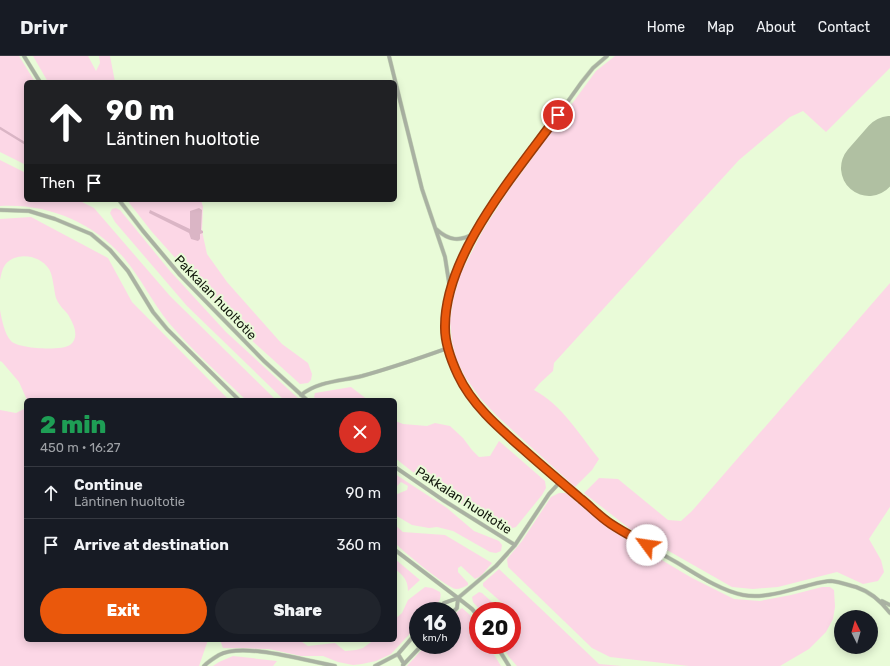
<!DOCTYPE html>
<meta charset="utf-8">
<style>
body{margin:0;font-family:Rubik,sans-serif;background:#20242c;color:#f1f3f6;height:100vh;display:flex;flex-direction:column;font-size:15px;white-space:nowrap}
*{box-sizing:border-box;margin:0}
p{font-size:13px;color:#9ea1a6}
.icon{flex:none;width:22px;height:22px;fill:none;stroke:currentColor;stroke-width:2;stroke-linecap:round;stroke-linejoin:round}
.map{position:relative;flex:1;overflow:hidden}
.side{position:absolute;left:24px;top:342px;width:373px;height:244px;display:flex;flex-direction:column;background:#171b24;border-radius:6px;box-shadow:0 2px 10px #0003}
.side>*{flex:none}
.hud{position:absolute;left:24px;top:24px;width:373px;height:122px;border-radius:6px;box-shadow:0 2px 10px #0003;background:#202124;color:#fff;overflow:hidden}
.needle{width:26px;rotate:355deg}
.buttons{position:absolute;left:834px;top:554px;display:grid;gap:8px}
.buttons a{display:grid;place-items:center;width:44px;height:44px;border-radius:50%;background:#171b24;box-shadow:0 2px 10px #0003;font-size:20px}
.speed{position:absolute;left:409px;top:546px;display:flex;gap:8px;font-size:20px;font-weight:700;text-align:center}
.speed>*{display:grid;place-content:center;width:52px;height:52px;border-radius:50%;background:#171b24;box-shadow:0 2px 10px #0003;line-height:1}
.speed small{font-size:10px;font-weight:400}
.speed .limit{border:6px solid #d22;background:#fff;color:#111}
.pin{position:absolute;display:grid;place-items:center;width:34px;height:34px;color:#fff;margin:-17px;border:2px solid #fff;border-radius:50%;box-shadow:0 1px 4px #0007}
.me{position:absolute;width:44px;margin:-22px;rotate:301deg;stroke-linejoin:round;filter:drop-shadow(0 0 3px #0008)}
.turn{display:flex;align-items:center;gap:14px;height:84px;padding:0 16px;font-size:18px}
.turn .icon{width:52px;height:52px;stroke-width:2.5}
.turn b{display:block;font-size:28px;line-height:34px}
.then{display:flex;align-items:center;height:38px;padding:0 16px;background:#0003;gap:8px;font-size:15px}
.round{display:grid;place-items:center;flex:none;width:42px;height:42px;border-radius:21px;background:#20242c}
.headline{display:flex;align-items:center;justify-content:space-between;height:68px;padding:0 16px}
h1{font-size:24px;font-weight:800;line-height:30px;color:#1e9e55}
.cta{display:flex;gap:8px;margin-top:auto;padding:8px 16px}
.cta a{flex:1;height:46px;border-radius:24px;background:#ea580c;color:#fff;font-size:16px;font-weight:800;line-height:46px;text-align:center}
.cta a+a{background:#20242c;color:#f1f3f6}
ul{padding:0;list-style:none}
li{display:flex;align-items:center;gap:12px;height:52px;padding:0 16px;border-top:1px solid #363941}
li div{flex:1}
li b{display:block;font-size:15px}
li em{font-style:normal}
header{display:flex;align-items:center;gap:24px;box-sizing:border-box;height:56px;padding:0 20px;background:#171b24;border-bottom:1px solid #363941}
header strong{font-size:19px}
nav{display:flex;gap:22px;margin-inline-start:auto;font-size:14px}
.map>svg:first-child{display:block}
.green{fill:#fcd7e6}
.water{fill:#dab5c5}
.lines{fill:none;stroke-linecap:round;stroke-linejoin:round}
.stream{stroke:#dab5c5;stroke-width:2.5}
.runway{stroke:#b0c0a2;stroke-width:56}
.service-casing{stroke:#c6d7b7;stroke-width:4.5}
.service{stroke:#a9b1a2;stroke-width:3.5}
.route-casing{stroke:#983908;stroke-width:10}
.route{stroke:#ea580c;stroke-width:7}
.labels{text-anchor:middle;stroke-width:4;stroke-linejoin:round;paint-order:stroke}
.street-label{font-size:13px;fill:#11170b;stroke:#e9fbd8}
</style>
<header>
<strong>Drivr</strong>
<nav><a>Home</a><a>Map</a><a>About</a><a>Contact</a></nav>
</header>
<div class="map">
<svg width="890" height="610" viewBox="0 0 890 610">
<rect width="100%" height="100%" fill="#e9fbd8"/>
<path class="green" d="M0 0H19L35 26H26V109L0 96Z
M33 0H88L96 15 100 7 99 0H110L115 26H48Z
M615 0H890V12L826 76 803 55 790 61 739 104 554 307 553 315 540 327 534 334C562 349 579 378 599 403L592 414 575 431 497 360 481 343 465 321 456 302 452 286 450 265 453 244 460 219 483 174 508 135 596 15Z
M0 104 26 117V144H78L94 152 170 240 276 344H246C220 319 192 294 169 267 152 246 141 222 124 202 93 166 47 147 0 150Z
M127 144H201L203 151 202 175 207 198 227 226 282 288 308 307 312 318 311 324 308 327 300 328 239 273 152 176Z
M116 152 120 154 170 215 226 276 300 344H284L187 250 115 166 110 157 112 153Z
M31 161 108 202 132 246 229 344H27L19 326 2 306 0 305V254C2 264 4 277 11 285 19 293 61 295 70 289 79 282 75 271 70 262 67 255 60 252 56 242 54 235 53 219 49 213 40 199 16 195 5 209 2 213 1 219 0 224V163Z
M890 227V451L869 483 881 504 884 516 878 525 863 528 837 516 778 531 753 533 732 531 630 473 584 437 599 422 618 423 668 464 681 465 692 455Z
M351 331 368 344H317L314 341 315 337Z
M26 352V584H208L199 610H0V354L16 357Z
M395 365 403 368 427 370 435 367 450 370 463 382 472 394 479 401 490 400 499 385 545 425 546 432 542 439 516 471 505 474 502 473 438 434 432 427 414 417 395 402Z
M395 418 447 452 474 475 499 485 502 489 501 495 496 497 490 496 453 475 437 471 429 472 412 469 395 459V439L407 434 408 430 401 426 395 432Z
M559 437H566L611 474 692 522 734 543 760 545 791 539 822 531H830L834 534 835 551 833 563 826 576 809 593 780 610H689L610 601 592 592 508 511 507 503 522 485 551 441Z
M395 469 403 476 445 479 492 507 481 520 475 523 461 510 458 512V516L468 527V529C464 531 460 533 456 533 447 532 403 495 395 487Z
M395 503 420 524 408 535C408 524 403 519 395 513Z
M499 513 599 608 622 610H517L509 601 502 589H512V555H509L508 552 483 530V527Z
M425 531 432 532 440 536C443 544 435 550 431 555H418V569L391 598 376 605 362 608 353 609 338 606 323 600H301L269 593 223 592 220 584H299L308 590 335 587 345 595 356 594 363 592 374 584H395V563L402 557 408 544Z
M479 536 482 537 502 555H481L473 546 472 541Z
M462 552 470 559 478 573V589H488L501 610H407L426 589H452V560Z
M233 600 277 605 273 610H213L219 606Z"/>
<path class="water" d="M199 152 202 154 201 174 203 175V177L200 178V183L198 185 191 183 189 177 149 157 150 154 190 173V155Z"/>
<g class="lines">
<path class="stream" d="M0 72 26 88"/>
<path class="runway" d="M869 112 890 88"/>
<defs>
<path id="service" d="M24 0 40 26
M389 0 422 133 445 201 450 233
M607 0 593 12 581 27C562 54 542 81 523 107 480 166 419 246 459 321 473 348 496 369 518 389 536 406 555 422 574 437 586 447 597 458 610 467 632 483 657 495 681 509 699 520 722 535 743 539 763 543 786 535 806 530 814 528 823 525 831 525 840 526 848 529 856 531 871 536 881 545 890 557
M119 144 143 175 180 219 264 305 307 344
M0 154 29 155 55 163 91 178 110 194 128 215 153 256 167 273 239 344
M436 173C449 185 460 186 475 177
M301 339C318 325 342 325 362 320 391 312 420 302 448 292
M395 411 443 444 515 489
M395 494 458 542 472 553 478 560
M882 545 890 549
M437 555 444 547 458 542 496 510 515 489 549 438 560 426
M452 557 457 552 458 542
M496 589 509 610
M398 598 404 608 403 609
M404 608 422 589
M204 610C208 606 214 602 219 599 243 586 307 605 335 610
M375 610 398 598 418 575"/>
</defs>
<use href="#service" class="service-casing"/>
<use href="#service" class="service"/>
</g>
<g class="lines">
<defs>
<path id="route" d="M558 59C517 116 444 198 445 272 445 288 451 304 458 319 472 349 499 372 523 393 542 410 561 426 581 443 591 451 600 461 611 468 623 476 635 482 647 489"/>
</defs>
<use href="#route" class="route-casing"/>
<use href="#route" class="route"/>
</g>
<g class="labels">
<g class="street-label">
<text transform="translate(216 241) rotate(46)" y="5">Pakkalan huoltotie</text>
<text transform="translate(464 444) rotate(33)" y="5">Pakkalan huoltotie</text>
</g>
</g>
</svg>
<div class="buttons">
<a><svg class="needle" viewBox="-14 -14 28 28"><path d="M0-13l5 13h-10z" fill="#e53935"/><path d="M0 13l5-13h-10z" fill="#9ea1a6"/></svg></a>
</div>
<div class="speed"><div>16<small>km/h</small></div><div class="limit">20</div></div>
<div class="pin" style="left:558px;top:59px;background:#d93025"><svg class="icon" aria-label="arrive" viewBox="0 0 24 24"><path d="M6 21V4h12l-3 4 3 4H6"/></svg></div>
<svg class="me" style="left:647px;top:489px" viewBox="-20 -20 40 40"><circle r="19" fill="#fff"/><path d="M0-13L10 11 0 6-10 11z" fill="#ea580c"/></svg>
<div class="hud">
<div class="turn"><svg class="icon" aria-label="ahead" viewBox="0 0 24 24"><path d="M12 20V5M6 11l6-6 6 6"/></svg><div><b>90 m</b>Läntinen huoltotie</div></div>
<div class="then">Then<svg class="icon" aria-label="arrive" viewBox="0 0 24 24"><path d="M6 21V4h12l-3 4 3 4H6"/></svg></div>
</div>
<section class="side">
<div class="headline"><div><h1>2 min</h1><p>450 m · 16:27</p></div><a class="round" style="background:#d93025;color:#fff"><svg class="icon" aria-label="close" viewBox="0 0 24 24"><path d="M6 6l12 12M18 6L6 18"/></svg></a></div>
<ul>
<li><svg class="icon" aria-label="ahead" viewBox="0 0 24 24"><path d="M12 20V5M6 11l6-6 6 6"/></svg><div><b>Continue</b><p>Läntinen huoltotie</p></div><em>90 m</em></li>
<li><svg class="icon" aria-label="arrive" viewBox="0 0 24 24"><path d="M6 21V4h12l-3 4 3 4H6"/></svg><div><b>Arrive at destination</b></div><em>360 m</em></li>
</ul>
<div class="cta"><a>Exit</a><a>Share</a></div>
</section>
</div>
